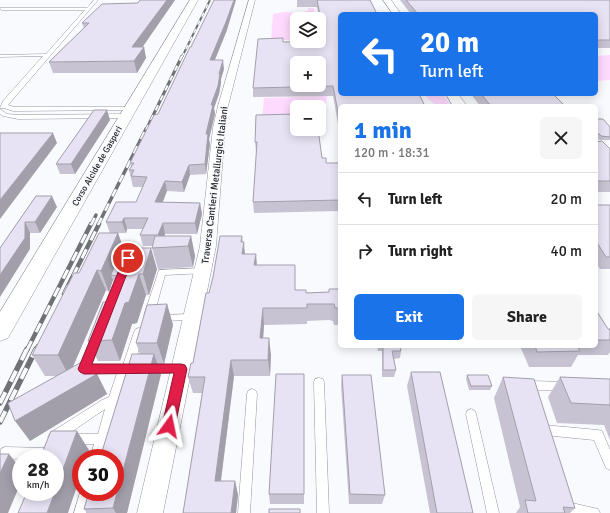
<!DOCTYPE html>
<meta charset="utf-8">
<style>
body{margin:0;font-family:Signika,sans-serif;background:#f6f6f6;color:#222;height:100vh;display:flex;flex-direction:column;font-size:15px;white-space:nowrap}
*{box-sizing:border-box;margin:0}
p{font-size:13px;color:#767676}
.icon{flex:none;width:22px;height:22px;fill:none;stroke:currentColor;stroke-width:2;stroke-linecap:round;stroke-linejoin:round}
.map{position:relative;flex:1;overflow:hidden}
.details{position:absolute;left:338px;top:104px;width:260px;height:244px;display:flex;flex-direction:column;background:#fff;border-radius:6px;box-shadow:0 2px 10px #0003}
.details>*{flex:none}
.banner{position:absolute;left:338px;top:12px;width:260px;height:84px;border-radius:6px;box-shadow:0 2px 10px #0003;background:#1a73e8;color:#fff;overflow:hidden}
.tools{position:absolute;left:290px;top:12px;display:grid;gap:8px}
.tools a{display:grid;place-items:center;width:36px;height:36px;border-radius:6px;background:#fff;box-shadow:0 2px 10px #0003;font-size:20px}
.speed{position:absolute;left:12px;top:449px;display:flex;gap:8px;font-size:20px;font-weight:700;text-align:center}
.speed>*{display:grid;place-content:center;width:52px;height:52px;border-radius:50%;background:#fff;box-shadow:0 2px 10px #0003;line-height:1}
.speed small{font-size:10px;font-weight:400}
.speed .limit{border:6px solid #d22;background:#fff;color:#111}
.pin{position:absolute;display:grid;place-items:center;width:34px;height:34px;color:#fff;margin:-17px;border:2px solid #fff;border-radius:50%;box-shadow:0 1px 4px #0007}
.me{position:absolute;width:44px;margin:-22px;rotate:12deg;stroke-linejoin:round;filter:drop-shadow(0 0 3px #0008)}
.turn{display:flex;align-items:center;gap:14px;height:84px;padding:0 16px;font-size:18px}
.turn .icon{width:52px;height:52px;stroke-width:2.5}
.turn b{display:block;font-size:28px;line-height:34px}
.round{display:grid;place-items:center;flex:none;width:42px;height:42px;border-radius:6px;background:#f6f6f6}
.head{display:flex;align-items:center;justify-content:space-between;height:68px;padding:0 16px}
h1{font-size:24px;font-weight:800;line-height:30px;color:#1a73e8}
.primary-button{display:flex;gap:8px;margin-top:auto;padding:8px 16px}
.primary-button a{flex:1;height:46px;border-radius:6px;background:#1a73e8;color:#fff;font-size:16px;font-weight:800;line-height:46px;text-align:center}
.primary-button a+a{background:#f6f6f6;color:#222}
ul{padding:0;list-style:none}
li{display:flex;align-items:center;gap:12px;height:52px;padding:0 16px;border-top:1px solid #e0e0e0}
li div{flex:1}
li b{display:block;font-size:15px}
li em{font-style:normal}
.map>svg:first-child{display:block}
.green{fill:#fedafe}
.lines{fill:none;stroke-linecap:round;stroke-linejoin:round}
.service-casing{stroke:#9295a1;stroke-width:1}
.minor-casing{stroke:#9295a1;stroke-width:1}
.tertiary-casing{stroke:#9295a1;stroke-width:1}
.service{fill:#fff;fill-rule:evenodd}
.minor{fill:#fff;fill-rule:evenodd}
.tertiary{fill:#fff;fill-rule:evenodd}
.rail-far4-casing{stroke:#707175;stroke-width:2}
.rail-far3-casing{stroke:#707175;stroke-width:3}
.rail-far2-casing{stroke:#707175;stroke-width:3.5}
.rail-far1-casing{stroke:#707175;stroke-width:4.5}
.rail-casing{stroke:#707175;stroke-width:5.5}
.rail-far4{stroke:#f9fafd;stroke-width:1.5;stroke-dasharray:4.5;stroke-linecap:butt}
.rail-far3{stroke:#f9fafd;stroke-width:2;stroke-dasharray:5.5;stroke-linecap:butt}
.rail-far2{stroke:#f9fafd;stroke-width:2.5;stroke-dasharray:8;stroke-linecap:butt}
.rail-far1{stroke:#f9fafd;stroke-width:3;stroke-dasharray:10;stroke-linecap:butt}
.rail{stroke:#f9fafd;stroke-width:4;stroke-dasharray:12;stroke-linecap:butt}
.wall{fill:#c8c3d2}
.shaded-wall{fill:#a29fab}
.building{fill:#e8e3f4;stroke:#a29fab;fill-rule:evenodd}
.route{fill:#e11d48;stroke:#92132f}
.labels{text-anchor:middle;stroke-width:3;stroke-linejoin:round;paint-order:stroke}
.far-street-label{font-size:9px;fill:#1e1f24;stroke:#f9fafd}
.street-label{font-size:10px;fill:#1e1f24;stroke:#f9fafd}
</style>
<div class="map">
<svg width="610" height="513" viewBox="0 0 610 513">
<rect width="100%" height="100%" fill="#f9fafd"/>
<path class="green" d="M308 8H314L315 19H297V40H271L273 14 284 12 305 13V11H308Z
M610 55V80L596 81V56Z
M425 94H443L451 106C439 106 431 105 425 94Z
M327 96 326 105H319V107H297V114L262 119 264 98Z"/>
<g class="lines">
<defs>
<path id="service" d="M94 0H98L8 105 14 107H130L133 109 132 110 13 111 4 108H0L3 101 43 56 0 57V55L46 54 85 10H1L0 8H87Z
M0 109 7 114 18 115 126 114 129 116 126 118 18 119 3 116 0 114Z
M203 268 206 269 207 271 206 273 165 275 154 315 152 317 149 318 146 317 144 315 159 270Z
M193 314 196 315 198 317 196 319 193 320 160 321 157 320 155 318 157 316 160 315Z
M139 328 142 329 144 332 133 369 132 372 127 373 102 458H90L94 444H72L68 443 66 439 68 435 72 434H98L105 409 58 441 54 442 50 441 48 437 50 433 102 400 109 397 117 373H84L80 372 79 369 92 338 95 337 98 338 100 341 91 365H123L134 332 136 329Z
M149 365H181L185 366 186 369 185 372 181 373H149L145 372 144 369 145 366Z
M319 378 323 379 324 382 329 513H317L314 382 315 379Z
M531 381 566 382 570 383 571 386 570 389 566 390H537L536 393 532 395 528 393 526 385 527 382Z
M252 389 256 391 257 394 250 513H238L247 394 248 391Z
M471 409 475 411 476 414 499 513H487L466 414 467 411Z
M544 425 598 430 602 431 610 450V470L606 468 594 440 544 435 540 434 538 430 540 426Z
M5 447 48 448 52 450 54 454 52 458 5 459 1 457V449Z
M81 489V492H92L86 513H74Z
M566 499 570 501 572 503 598 509 600 513H563L560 505 562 501Z"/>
<path id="minor" d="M249 0H255L228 106 225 128 216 246 163 513H137L200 246 213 128 218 106Z"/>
<path id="tertiary" d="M190 0H198L8 338 0 341V312Z
M383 0H391L401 14H393Z
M446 94H458L467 106H453Z"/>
</defs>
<use href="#service" class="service-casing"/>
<use href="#minor" class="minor-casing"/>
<use href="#tertiary" class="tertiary-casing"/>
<use href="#service" class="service"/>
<use href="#minor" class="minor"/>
<use href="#tertiary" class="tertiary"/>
<defs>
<path id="rail-far4" d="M182 57 210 0"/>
<path id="rail-far3" d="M146 130 182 56"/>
<path id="rail-far2" d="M91 225 96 215
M98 225 146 129"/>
<path id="rail-far1" d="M64 294 99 224
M27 350 91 224
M36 350 38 346"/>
<path id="rail" d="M0 403 27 349
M0 422 36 349"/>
</defs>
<use href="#rail-far4" class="rail-far4-casing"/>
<use href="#rail-far3" class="rail-far3-casing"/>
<use href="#rail-far2" class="rail-far2-casing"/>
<use href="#rail-far1" class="rail-far1-casing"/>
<use href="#rail" class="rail-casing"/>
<use href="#rail-far4" class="rail-far4"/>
<use href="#rail-far3" class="rail-far3"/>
<use href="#rail-far2" class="rail-far2"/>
<use href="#rail-far1" class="rail-far1"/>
<use href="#rail" class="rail"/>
</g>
<path class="wall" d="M175 0 142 47H144L146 58 137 73H53L49 62 84 28 82 23 138 3Z
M297 0H370L340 106V135L333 96 253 97V88L283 42 323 41 317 7H297Z
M400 0H610V48H596V14H411Z
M227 30 215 60 224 69 221 79V83L219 94 214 108 215 114 209 139 210 144 206 174 190 175 184 192 167 191 163 202 200 203 202 214 197 234H165L164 236H191L195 256 193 267 158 269 152 248 153 246H143L140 235 143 229H127L126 233H118L123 248 157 269 149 295H146L137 323 132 324 120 361H98L88 341 108 302 115 284 113 280 109 292 106 290 73 366 97 374 107 394 30 441 57 376H45L32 355 110 233 106 222 136 202 143 187H133L129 170 131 167 130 163 158 114 191 47Z
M471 94H553L564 105 563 106H480Z
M256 115 322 158 326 163H340V211L254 213 253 202 257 152H256L255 142Z
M596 119 610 127V140H599L596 136Z
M110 120 75 174H60L56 164Z
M596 142 610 149V192H596Z
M36 196 57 207 40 233H30V249L0 248Z
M596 205H610V269H600L596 263Z
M243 242 245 254H256L257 265 295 290 306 293 329 292V289H340V325H334L333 321 329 320 307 321V324L264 325 263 338 271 355 270 376H234L221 481H235L238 495 236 513H183L202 393H193L188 377 193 363 209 293Z
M167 304 173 325 164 364H157L161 374 127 513H87L84 509 140 354 136 343Z
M596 310 608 329H610V352L608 355H578L571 367H529L520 346H596Z
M377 346H400L401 351 400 358 394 359 396 370 394 377H382V351H378Z
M411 372 473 513H430L407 386Z
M304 374V504H270L269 494Z
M342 375 385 495 382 504H349L341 386Z
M467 375 492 386 490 390H469L466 379Z
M503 377 575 508 570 513H516L520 507 494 398Z
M560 377 610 379V440L604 425 557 423 548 397Z"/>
<path class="shaded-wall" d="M167 0H175L135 58 132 47Z
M234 0H236L227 30 211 69 210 60Z
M144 47 146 58 137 73 134 61Z
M223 60 224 69 221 79V83L219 94 214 108 215 114 209 139 210 144 206 174 205 164 206 134 211 105 219 74Z
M107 110 110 120 75 174 71 164Z
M53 133 57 143 0 219V200Z
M189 165 190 175 184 192 182 182Z
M165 181 167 191 158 213 155 202Z
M52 196 57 207 40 233 35 222Z
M200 203 202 214 197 234 195 223Z
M124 218 127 229 126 233 122 222Z
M25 222 30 233V249L0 297V275Z
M163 223 165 234 161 246 158 235Z
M118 233 125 253 111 275 113 280 109 292 101 271Z
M191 236 195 256 193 267 188 246Z
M242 236 243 246 244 242 245 258 242 254 241 242Z
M151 248 157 269 149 295 143 274Z
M256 254 257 270 254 265Z
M97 270 106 290 69 376 58 355Z
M139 274 146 295 137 323 132 324 120 361 112 340 125 303Z
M167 304 173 325 164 364 157 343Z
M263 308 264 325 262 355 260 338Z
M269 338 271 355 270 376 268 360Z
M154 354 161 374 127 513H116L113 508Z
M231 360 234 376 219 495 215 481Z
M97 374 107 394 30 441 15 421Z
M77 431 89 450 87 458H81V474L68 513H47Z
M9 454 21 469V482L8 513H0V473Z
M235 481 238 495 236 513H231Z"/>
<path class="building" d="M140 0H167L132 47H144L134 61 49 62 89 23H82L102 4 138 3Z
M214 0H234L226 22 210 60H223L219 74H220L218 86 211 105H213L206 134H208L205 164 189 165 182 182 165 181 155 202 200 203 195 223H163L158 235H140L148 218H124L122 222H106L116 202H136L147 177 131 176 134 170H129L134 163H130L154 115 158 114 190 47H191Z
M317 0H370L377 14H340V94H419L425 106H340V122L333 86 253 88 258 39 283 38V42L325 41ZM297 63H319V85H297Z
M406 0H610V40H596V14H418Z
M481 94H553L564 105 533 106H534H491Z
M94 110H107L71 164H56Z
M297 114V129H318L322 158H326V163H340V200L253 202 257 142H255L256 115Z
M596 119H603L610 127V137L601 136 596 131Z
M0 133H53L0 200Z
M602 141 610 149V181H596V142Z
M36 196H52L35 222H25V238L0 275V248Z
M596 205H610V257H606L596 241Z
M99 233H118L101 271 97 270 58 355H32L74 273H79Z
M155 236H191L188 246 152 248Z
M220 236H242L241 242H244L242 254H256L254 265H295V290H306V293L329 292V289H340V308H335L334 304H307V308H263L260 338H269L268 360H231L215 481H235L231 513H183L205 377H188L191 363H193L206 293H209L213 277Z
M122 248H151L143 274H139L129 302 125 303 112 340 88 341 103 302H108L118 276 111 275Z
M167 304 157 343H136L147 305Z
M596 310 608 329H610V340H596Z
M383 346H400L401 351H392L396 370H383Z
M535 346H577L580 351 537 352Z
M132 354H154L113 508 84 509 89 492H115V458H100Z
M87 359 97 374 15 421 8 403Z
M411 372H440L473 513H437Z
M276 374H304V494H269Z
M342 375H371L385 495 350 494Z
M467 375H488L492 386H471Z
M503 377 534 379 575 508 563 507 565 513H528L525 500 536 501Z
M560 377 610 379V405L571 403Z
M51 431H77L55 491V458H40Z
M0 454H9L0 473Z
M27 492H55L47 513H18Z
M269 509H300V513H269Z"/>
<path class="route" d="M128 255 133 258 92 364H181L185 365 187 369 175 426 173 430 169 432 164 430 162 426 174 373 84 374 80 372 78 369 124 258Z"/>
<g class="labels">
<g class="far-street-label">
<text transform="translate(97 166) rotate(-60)" y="3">Corso Alcide de Gasperi</text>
</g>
<g class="street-label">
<text transform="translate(214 185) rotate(-83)" y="4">Traversa Cantieri Metallurgici Italiani</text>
</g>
</g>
</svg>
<div class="tools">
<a><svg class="icon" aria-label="layers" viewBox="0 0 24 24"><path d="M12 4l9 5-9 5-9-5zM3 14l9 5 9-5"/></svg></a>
<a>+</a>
<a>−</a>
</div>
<div class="speed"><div>28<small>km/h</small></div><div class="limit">30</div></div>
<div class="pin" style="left:128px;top:258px;background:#d93025"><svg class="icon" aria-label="arrive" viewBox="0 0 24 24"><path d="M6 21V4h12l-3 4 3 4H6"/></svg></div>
<svg class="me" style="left:169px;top:426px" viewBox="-20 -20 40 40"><path d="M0-17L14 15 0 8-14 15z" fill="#e11d48" stroke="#fff" stroke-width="4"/></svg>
<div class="banner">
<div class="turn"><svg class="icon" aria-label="left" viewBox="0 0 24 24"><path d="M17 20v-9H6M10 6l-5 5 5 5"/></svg><div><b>20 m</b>Turn left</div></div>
</div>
<section class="details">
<div class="head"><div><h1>1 min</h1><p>120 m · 18:31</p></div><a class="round"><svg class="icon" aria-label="close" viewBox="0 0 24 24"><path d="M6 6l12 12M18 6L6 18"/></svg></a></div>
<ul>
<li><svg class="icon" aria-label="left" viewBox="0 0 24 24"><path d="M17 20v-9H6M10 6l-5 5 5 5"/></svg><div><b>Turn left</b></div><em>20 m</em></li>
<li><svg class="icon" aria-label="right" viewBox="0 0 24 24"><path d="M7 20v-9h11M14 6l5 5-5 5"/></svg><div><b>Turn right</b></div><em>40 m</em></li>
</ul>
<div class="primary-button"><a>Exit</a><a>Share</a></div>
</section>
</div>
